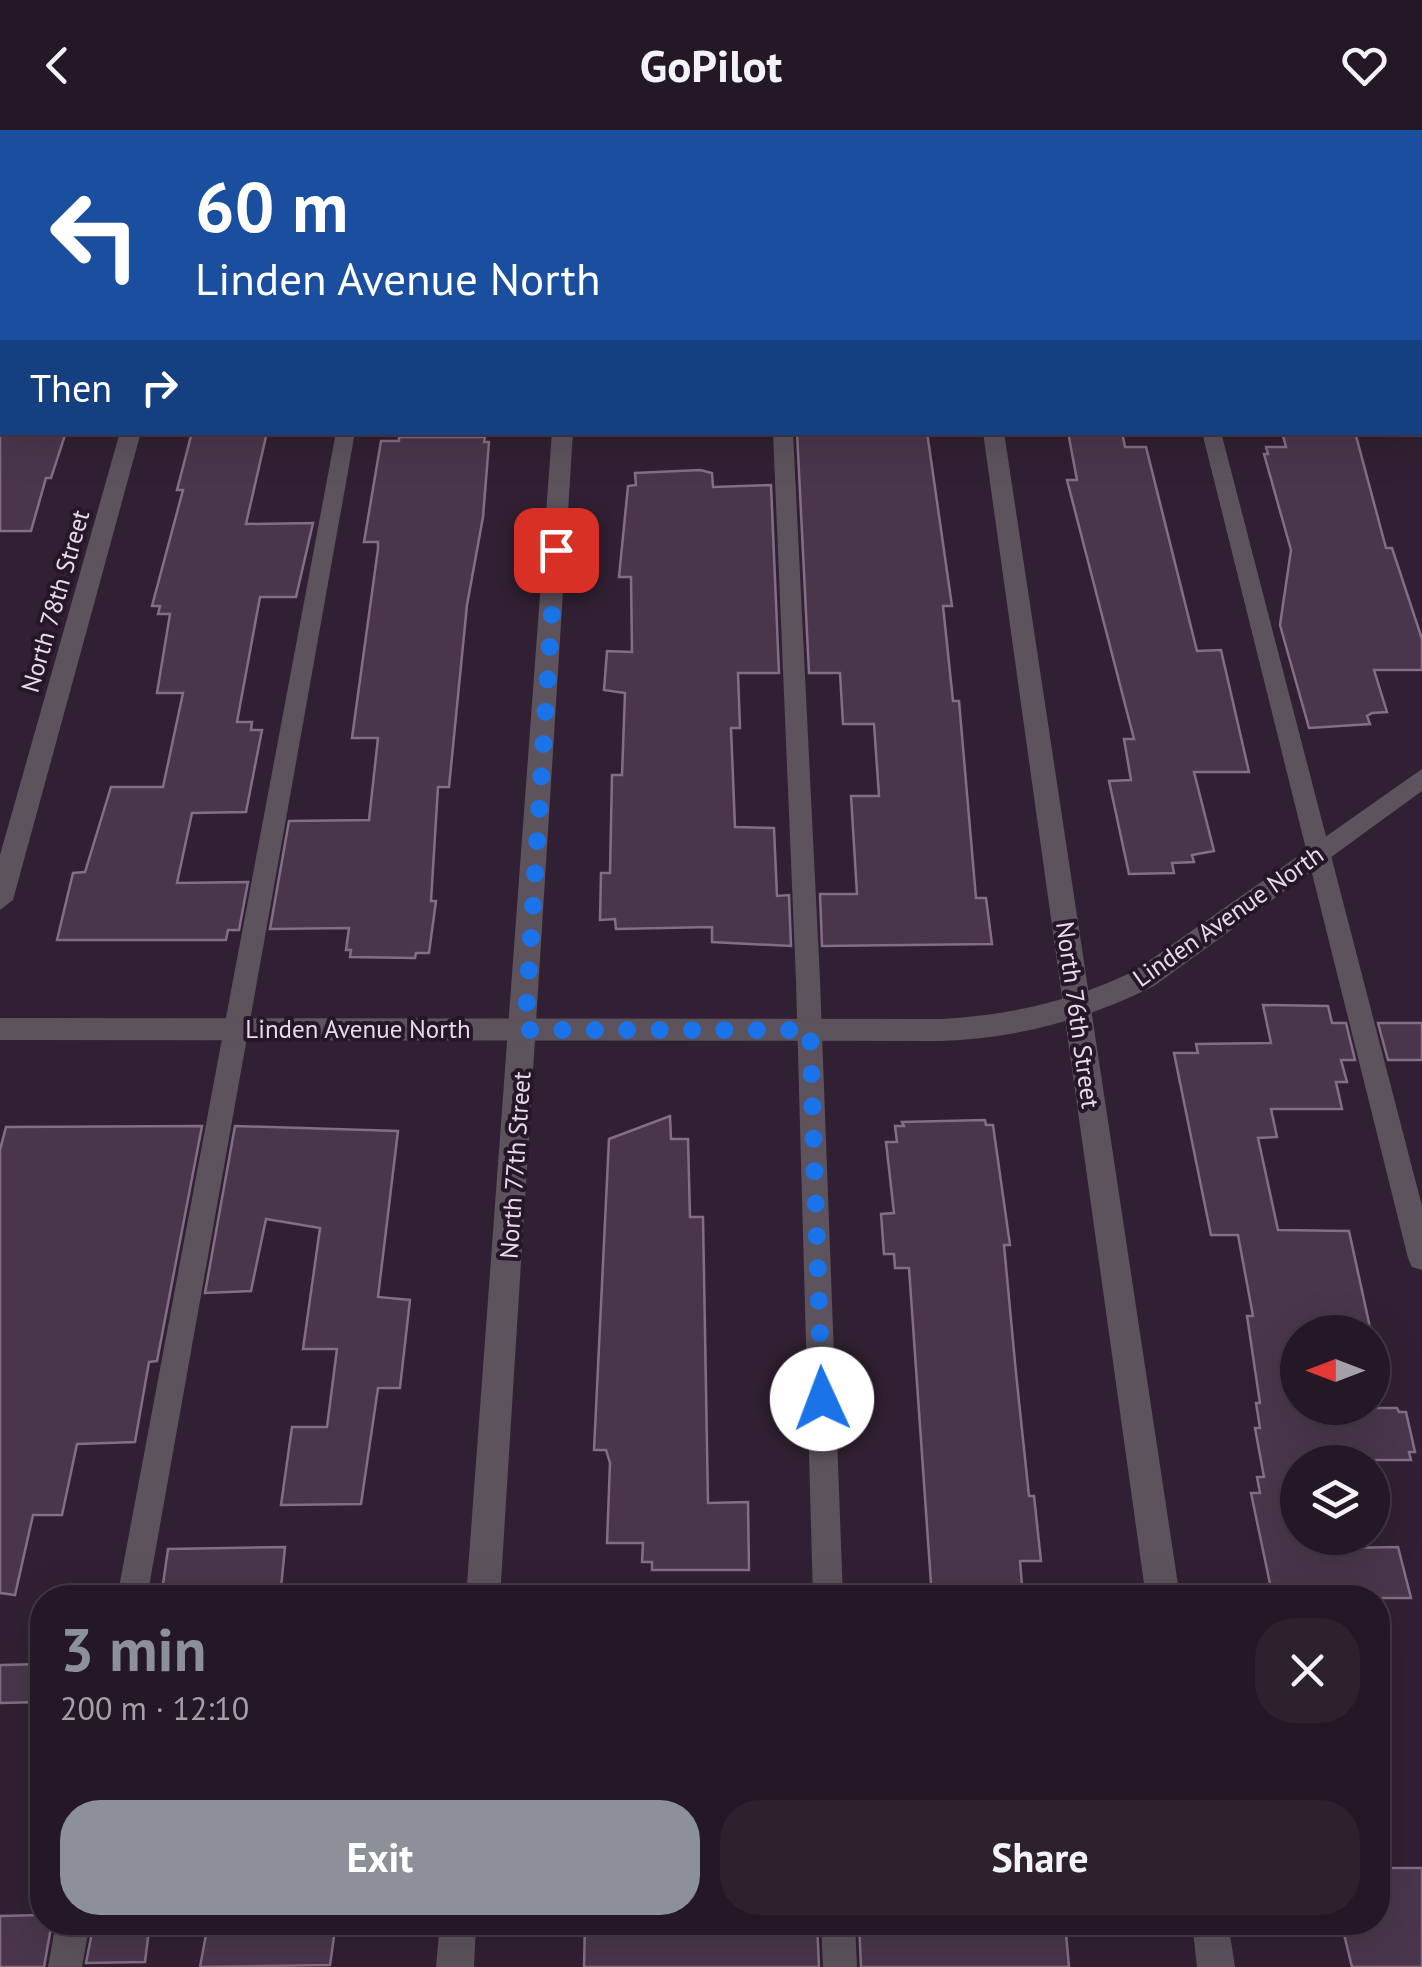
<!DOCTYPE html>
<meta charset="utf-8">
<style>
body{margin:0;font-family:"PT Sans",sans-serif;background:#2d212e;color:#f1f3f6;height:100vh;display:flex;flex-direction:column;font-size:38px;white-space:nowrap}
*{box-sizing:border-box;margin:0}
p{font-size:32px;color:#a3a0a7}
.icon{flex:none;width:55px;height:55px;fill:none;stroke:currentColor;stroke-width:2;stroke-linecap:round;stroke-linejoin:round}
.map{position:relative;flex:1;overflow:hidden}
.details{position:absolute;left:30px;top:1455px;width:1360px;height:350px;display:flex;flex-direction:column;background:#251826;border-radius:40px;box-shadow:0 10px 40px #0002,0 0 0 2px #423743}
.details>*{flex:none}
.top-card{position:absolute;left:0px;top:0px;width:1422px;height:305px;box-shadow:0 10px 40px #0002,0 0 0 2px #423743;background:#1a4fa0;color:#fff;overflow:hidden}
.needle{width:65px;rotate:270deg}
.fabs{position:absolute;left:1280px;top:1185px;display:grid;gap:20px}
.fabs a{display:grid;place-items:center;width:110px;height:110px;border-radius:50%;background:#251826;box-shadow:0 10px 40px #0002,0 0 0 2px #423743;font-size:50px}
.pin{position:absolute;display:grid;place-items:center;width:85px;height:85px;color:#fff;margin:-42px;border-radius:20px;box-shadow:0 5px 15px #0006}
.me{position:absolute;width:110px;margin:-55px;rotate:358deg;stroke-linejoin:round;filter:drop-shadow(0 0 8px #0008)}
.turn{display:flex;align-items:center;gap:35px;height:210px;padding:0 30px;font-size:45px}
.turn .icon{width:130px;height:130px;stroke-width:2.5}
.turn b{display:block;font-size:70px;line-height:85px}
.then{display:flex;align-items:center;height:95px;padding:0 30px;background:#0003;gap:20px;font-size:38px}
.round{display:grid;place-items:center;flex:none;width:105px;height:105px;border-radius:40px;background:#2d212e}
.head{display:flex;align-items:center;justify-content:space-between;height:170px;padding:0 30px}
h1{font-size:60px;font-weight:700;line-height:75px;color:#8c9099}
.button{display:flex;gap:20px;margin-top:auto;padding:20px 30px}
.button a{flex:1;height:115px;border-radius:40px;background:#8c9099;color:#fff;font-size:40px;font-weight:700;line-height:115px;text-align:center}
.button a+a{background:#2d212e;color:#f1f3f6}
header{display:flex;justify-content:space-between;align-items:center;height:130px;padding:0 30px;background:#251826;font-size:45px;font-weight:700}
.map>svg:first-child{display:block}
.built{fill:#3d263f}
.building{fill:#49364b;stroke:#836e85;stroke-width:2.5}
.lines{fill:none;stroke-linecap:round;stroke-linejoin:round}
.service{fill:#5c535d;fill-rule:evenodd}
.minor{fill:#5c535d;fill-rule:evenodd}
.tertiary{fill:#5c535d;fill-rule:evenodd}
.trunk{fill:#9b869c;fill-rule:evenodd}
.route{stroke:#1a73e8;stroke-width:18;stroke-dasharray:0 32.4}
.labels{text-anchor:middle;stroke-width:8;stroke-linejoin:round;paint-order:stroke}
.street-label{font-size:25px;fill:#e7dbe8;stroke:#271629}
</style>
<header><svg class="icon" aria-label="back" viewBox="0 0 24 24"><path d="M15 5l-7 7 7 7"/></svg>GoPilot<svg class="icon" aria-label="heart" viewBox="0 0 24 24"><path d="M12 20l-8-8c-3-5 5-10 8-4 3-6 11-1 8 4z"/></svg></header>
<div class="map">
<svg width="1422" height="1837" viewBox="0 0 1422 1837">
<rect width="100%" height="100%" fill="#312033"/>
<path class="built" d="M0 0H548L2 2 0 54Z
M982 0H1422V49L1420 2Z"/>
<path class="building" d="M0 302H66L51 348H46L31 401H0Z
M192 302H267L246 394 313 393 296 467H260L237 592H252L251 600H262L246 682 192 683 177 753 248 752 239 800H228L226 810H57L73 743 85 742 111 657H163L183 563H157L170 484H158L160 476H152L183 360H177Z
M797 302H927L952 476H943L953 571H959L976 768H986L992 814 822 816 820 764H857L851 666H879L874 594H843L840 543H809Z
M1068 302H1122L1125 317H1146L1197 521 1221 520 1249 642H1194L1214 721 1192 725 1194 732 1172 733 1174 743 1129 744 1109 651 1131 650 1124 609H1134L1067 350H1077Z
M1282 302H1355L1386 418H1392L1422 509V540H1374L1387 582 1372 583 1367 586 1370 594 1309 598 1280 495 1291 420 1264 324H1268L1266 317H1286Z
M399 307H485L484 312H489L483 387 467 475 449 657H438L431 771H436L429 823H416L415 828 350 827 351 820H346L349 798 270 799 289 691 369 690 378 608H352L378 419V412H364L381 311H399Z
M700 340 712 343 713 357 771 355 779 543H738L740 598H731L735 697 774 698 777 766 789 765 791 816 712 812V797L616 799 615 789 600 790 601 743H610L612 645H622L625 563 604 560 607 521 632 522 631 447H619L628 356 636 355 635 343Z
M1263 875 1328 876 1332 893H1346L1355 930H1341L1347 952H1336L1342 979H1271L1277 1007 1258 1008 1278 1100 1349 1101 1371 1202H1298V1278H1397L1399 1282H1406L1415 1322H1409L1411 1330H1298V1408H1345L1347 1418 1398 1417 1411 1468H1273L1251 1363H1260L1257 1347H1264L1255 1298H1260L1256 1273H1260L1247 1186H1253L1238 1105H1211L1174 923H1198L1196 914 1271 913Z
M1378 893H1422V930H1388Z
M670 986 671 1009H688L690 1087H703L708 1373 748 1372 749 1440H652V1432H642L643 1413H607L610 1333 606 1320H594L609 1009Z
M985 990 986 995H993L1010 1115H1004L1016 1243 1029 1366H1034L1041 1431H1020L1023 1468H932L909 1138H895L894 1124H884L881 1084 894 1083 886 1012H897L895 996H904L902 992Z
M202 996 157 1231 149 1232 135 1312 77 1314 62 1385H33L15 1465 0 1463V1020L6 997Z
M235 996 398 1001 378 1167 410 1170 400 1258H378L361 1374 281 1375 292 1297H327L337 1219H303L320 1098 266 1089 251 1161 205 1163Z
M285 1417 280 1468H161L168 1419Z
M42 1534V1572L0 1573V1535Z
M1378 1738H1422V1837H1352L1341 1792H1378Z
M42 1785V1792H52L44 1837H0V1786Z
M94 1792H150L145 1832 86 1833Z
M222 1792H336L330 1835 200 1837 207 1799H221Z
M585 1792H817L819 1837H584Z
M859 1792H1065L1069 1837H861Z"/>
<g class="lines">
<path class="service" d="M1420 197H1422V209H1420Z
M336 302H355L147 1468H117Z
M773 302H793L820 850 843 1468H813L796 850Z
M1202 302H1221L1422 1076V1140L1412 1137 1408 1128Z
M56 1792H90L82 1837H48Z
M821 1792H855L857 1837H823Z"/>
<path class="minor" d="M574 0H592V2H574Z
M940 0H958V2H940Z
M1420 269 1422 270V289L1420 288Z
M120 302H141L13 770 0 780V725Z
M552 302H573L500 1468H466Z
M983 302H1004L1180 1468H1146Z
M440 1792H476L474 1837H436Z
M1192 1792H1228L1235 1837H1197Z"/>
<path class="tertiary" d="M1422 639V661L1154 856C1086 890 1017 908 941 911L0 910V888L941 889C1011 885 1073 871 1136 840Z"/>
<path class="trunk" d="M1420 60H1422V72H1420Z
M0 62 2 63V74H0Z
M1420 93H1422V105H1420Z
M0 96H2V108H0Z"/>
</g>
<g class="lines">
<path class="route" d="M556 420 525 900H810L822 1269"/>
</g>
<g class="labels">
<g class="street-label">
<text transform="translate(55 471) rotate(-74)" y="9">North 78th Street</text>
<text transform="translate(1228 786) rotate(-35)" y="9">Linden Avenue North</text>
<text transform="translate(1078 885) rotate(82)" y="9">North 76th Street</text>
<text x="358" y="908">Linden Avenue North</text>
<text transform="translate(515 1035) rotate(-86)" y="9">North 77th Street</text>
</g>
</g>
</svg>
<div class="fabs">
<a><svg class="needle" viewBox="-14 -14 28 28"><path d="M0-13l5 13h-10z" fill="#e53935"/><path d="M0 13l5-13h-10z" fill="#a3a0a7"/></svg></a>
<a><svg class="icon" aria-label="layers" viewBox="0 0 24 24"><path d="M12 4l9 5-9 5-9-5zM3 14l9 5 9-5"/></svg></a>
</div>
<div class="pin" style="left:556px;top:420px;background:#d93025"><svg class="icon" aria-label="arrive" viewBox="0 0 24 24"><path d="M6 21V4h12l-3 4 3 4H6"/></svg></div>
<svg class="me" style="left:822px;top:1269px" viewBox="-20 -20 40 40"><circle r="19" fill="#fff"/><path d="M0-13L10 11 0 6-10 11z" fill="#1a73e8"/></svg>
<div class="top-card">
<div class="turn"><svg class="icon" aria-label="left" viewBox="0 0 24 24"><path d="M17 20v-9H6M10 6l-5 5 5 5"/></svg><div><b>60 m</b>Linden Avenue North</div></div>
<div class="then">Then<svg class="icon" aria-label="right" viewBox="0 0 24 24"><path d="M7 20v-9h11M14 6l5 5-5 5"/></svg></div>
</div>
<section class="details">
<div class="head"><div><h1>3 min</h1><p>200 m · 12:10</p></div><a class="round"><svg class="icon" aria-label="close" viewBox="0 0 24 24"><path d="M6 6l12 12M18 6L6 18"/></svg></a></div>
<div class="button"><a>Exit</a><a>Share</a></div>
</section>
</div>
